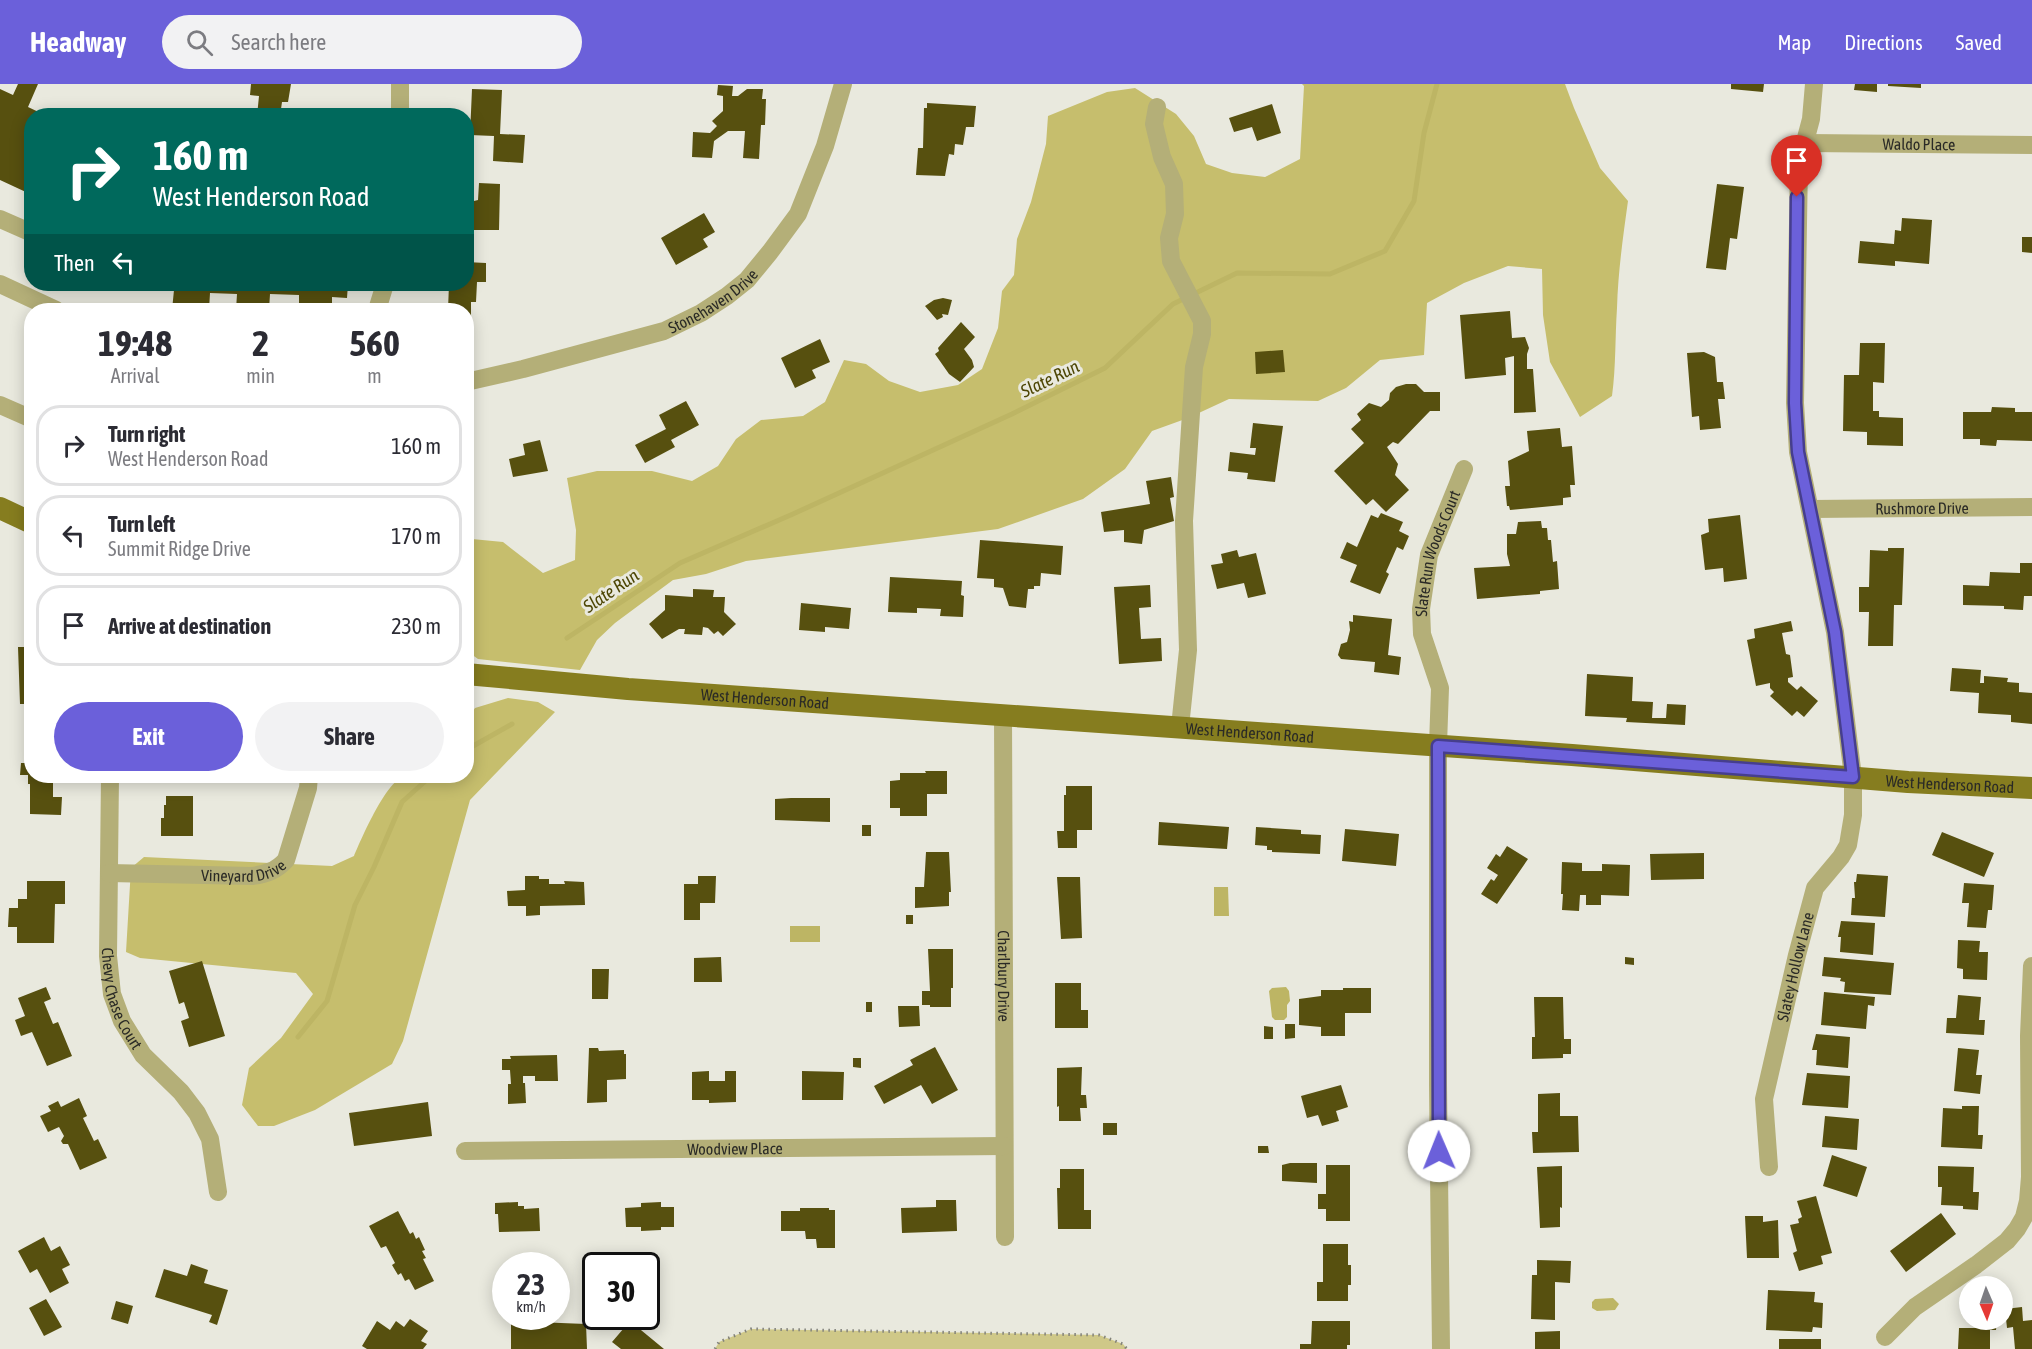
<!DOCTYPE html>
<style>
body{margin:0;font-family:"Asap Condensed",sans-serif;background:#f2f2f3;color:#2b2b33;height:100vh;display:flex;flex-direction:column;font-size:22px;white-space:nowrap}
*{box-sizing:border-box;margin:0}
p{font-size:20px;color:#7c7c81}
.icon{flex:none;width:33px;height:33px;fill:none;stroke:currentColor;stroke-width:2;stroke-linecap:round;stroke-linejoin:round}
.map{position:relative;flex:1;overflow:hidden}
.panel{position:absolute;left:24px;top:219px;width:450px;height:480px;display:flex;flex-direction:column;background:#fff;border-radius:24px;box-shadow:0 3px 15px #0003}
.panel>*{flex:none}
.banner{position:absolute;left:24px;top:24px;width:450px;height:183px;border-radius:24px;box-shadow:0 3px 15px #0003;background:#00695c;color:#fff;overflow:hidden}
.needle{width:39px;rotate:178deg}
.tools{position:absolute;left:1959px;top:1192px;display:grid;gap:12px}
.tools a{display:grid;place-items:center;width:54px;height:54px;border-radius:50%;background:#fff;box-shadow:0 3px 15px #0003;font-size:30px}
.speed{position:absolute;left:492px;top:1168px;display:flex;gap:12px;font-size:30px;font-weight:700;text-align:center}
.speed>*{display:grid;place-content:center;width:78px;height:78px;border-radius:50%;background:#fff;box-shadow:0 3px 15px #0003;line-height:1}
.speed small{font-size:15px;font-weight:400}
.speed .limit{border:3px solid #111;border-radius:9px;background:#fff;color:#111}
.pin{position:absolute;display:grid;place-items:center;width:51px;height:51px;color:#fff;margin:-62px -26px;border-radius:50% 50% 50% 0;rotate:-45deg;box-shadow:0 0 6px #0007}
.pin .icon{rotate:45deg}
.me{position:absolute;width:66px;margin:-33px;rotate:359deg;stroke-linejoin:round;filter:drop-shadow(0 0 4px #0008)}
.turn{display:flex;align-items:center;gap:21px;height:126px;padding:0 30px;font-size:27px}
.turn .icon{width:78px;height:78px;stroke-width:2.5}
.turn b{display:block;font-size:42px;line-height:51px}
.then{display:flex;align-items:center;height:57px;padding:0 30px;background:#0003;gap:12px;font-size:22px}
.eta{display:flex;justify-content:space-evenly;align-items:center;height:102px;text-align:center}
.eta b{font-size:36px;font-weight:700;line-height:42px}
.button{display:flex;gap:12px;margin-top:auto;padding:12px 30px}
.button a{flex:1;height:69px;border-radius:36px;background:#6b60da;color:#fff;font-size:24px;font-weight:700;line-height:69px;text-align:center}
.button a+a{background:#f2f2f3;color:#2b2b33}
ul{padding:0;list-style:none}
li{display:flex;align-items:center;gap:18px;height:81px;margin:0 12px 9px;padding:0 18px;border:3px solid #e1e1e2;border-radius:24px}
li div{flex:1}
li b{display:block;font-size:22px}
li em{font-style:normal}
header{display:flex;align-items:center;gap:36px;box-sizing:border-box;height:84px;padding:0 30px;background:#6b60da;color:#fff}
header strong{font-size:28px}
nav{display:flex;gap:33px;margin-inline-start:auto;font-size:21px}
.search{width:420px;height:54px;background:#f2f2f3;display:flex;align-items:center;gap:15px;box-sizing:border-box;padding:0 21px;border-radius:33px;color:#7c7c81;font-size:22px}
.map>svg:first-child{display:block}
.green{fill:#cfc888}
.forest{fill:#c6be6d}
.water{fill:#bdb564}
.lines{fill:none;stroke-linecap:round;stroke-linejoin:round}
.stream{stroke:#bdb564;stroke-width:5}
.building{fill:#57500f}
.path{stroke:#82827a;stroke-width:3;stroke-dasharray:1.5 4.5;stroke-linecap:butt}
.minor{stroke:#b4af78;stroke-width:18}
.major{stroke:#867d1f;stroke-width:22}
.route-casing{stroke:#463e8e;stroke-width:15}
.route{stroke:#6b60da;stroke-width:10}
.labels{text-anchor:middle;stroke-width:6;stroke-linejoin:round;paint-order:stroke}
.street-label{font-size:16px;fill:#2a2a26;stroke:#e9e9de}
.water-label{font-size:18px;font-style:italic;fill:#4d4604;stroke:#e9e9de}
</style>
<header>
<strong>Headway</strong>
<div class="search"><svg class="icon" aria-label="search" viewBox="0 0 24 24"><circle cx="10" cy="10" r="6"/><path d="M15 15l6 6"/></svg>Search here</div>
<nav><a>Map</a><a>Directions</a><a>Saved</a></nav>
</header>
<div class="map">
<svg width="2032" height="1265" viewBox="0 0 2032 1265">
<rect width="100%" height="100%" fill="#e9e9de"/>
<path class="green" d="M751 1245 1099 1251 1123 1260 1127 1265H715L719 1258Z"/>
<path class="forest" d="M1302 0H1565L1574 24 1600 84 1628 117C1623 153 1618 188 1617 224 1615 253 1616 282 1612 312L1580 333 1550 278 1543 231 1542 185 1508 182 1464 199 1427 219 1424 271 1380 276 1346 304 1318 317 1229 315 1188 334 1152 347 1125 385 1083 415 998 445 746 477 706 490 673 496 615 539 597 556 580 586 478 575 467 567 466 479 472 455 503 458 543 489 575 476 576 446 567 394 597 387H652L692 397 718 382 736 355 761 336 803 332 825 318 844 276 866 280 889 297 920 308 958 301 982 285 998 244 1002 207 1014 191 1017 155 1031 118 1046 60 1048 32 1107 8 1135 4 1176 30 1194 52 1206 80 1232 89 1265 93 1300 75 1304 2Z
M508 614 538 618 555 628 470 716 403 957 392 980 315 1026 274 1042H258L242 1021 249 984 281 954 313 910 296 889 140 874 126 868 131 784 144 773 332 782 354 772C362 754 387 694 406 692 425 688 447 692 466 692L467 636 475 624Z"/>
<path class="water" d="M1214 803H1228L1229 832H1214Z
M790 842H820V858H790Z
M1286 903 1289 907 1290 917 1287 921V933L1284 936H1275L1272 933 1269 907 1272 904Z
M1613 1214 1619 1220 1615 1226 1597 1227 1592 1224V1218L1595 1215Z"/>
<g class="lines">
<path class="stream" d="M567 554 680 479 793 430 1012 330 1105 284 1173 220 1237 189 1330 190 1385 167 1414 117 1424 49 1437 0
M466 666 512 640
M298 953 327 917 355 821 374 783 402 718 431 692"/>
</g>
<path class="building" d="M18 0H38L28 23 47 32H32V121L24 117 28 109 0 96V5L13 11Z
M251 0H291L288 18H282L280 32H257L259 12 250 11Z
M1731 0H1764L1763 8 1731 5Z
M1855 0H1877V8L1854 6Z
M1888 0H1921V4L1888 2Z
M718 1 733 2 732 12H738L747 5H763L762 15H766L765 41H761L759 75 743 74 745 47H728L714 57 712 74 692 73 693 48 710 49 717 42 712 37 723 27V12L717 11Z
M472 5 502 6 500 50 525 51 523 79 493 77 494 52 470 51Z
M927 19 976 22 974 43H966L963 61 955 60 954 71 949 70 945 92 916 91 918 64H923L924 24H927Z
M1272 20 1281 49 1257 57 1252 43 1234 48 1229 34Z
M479 99 500 100 499 146H474V117L478 116Z
M1717 100 1744 103 1737 155 1730 154 1726 186 1706 184Z
M704 129 715 148 703 155 708 163 676 181 661 154Z
M1902 134 1932 136 1929 180 1895 177V182L1858 179 1860 157 1894 160 1895 146 1901 147Z
M2022 153H2032V169L2022 168Z
M466 178 486 179V198H477L476 218H471V238H466V226H448L449 200H466Z
M158 200H348L347 214 332 213V226H299V211L270 210 269 226H236L237 210 210 209 209 226H172L174 206 158 205Z
M943 214 952 216 948 231 942 230 943 233 937 236 925 222 934 216Z
M1510 227 1512 254 1525 253 1529 264 1527 270V285H1533L1536 328 1514 329V272L1505 274 1506 291 1465 295 1460 231Z
M961 238 975 253 964 265 972 276 974 283 960 298 949 290 935 270 939 267 938 264Z
M820 255 830 278 812 286 816 294 795 304 781 274Z
M1860 259H1885L1884 299 1873 298V327H1879V333L1903 334V362L1867 361V348L1843 347 1844 291H1859Z
M1283 266 1285 288 1256 290 1255 268Z
M1704 268 1715 273 1717 298H1723L1725 315H1718L1721 344 1700 346 1699 332 1692 333 1687 269Z
M1406 300H1416L1424 308H1440V327H1430L1398 360 1393 358 1387 363 1398 380 1395 391 1409 406 1386 428 1373 415 1366 421 1334 387 1364 359 1351 345 1361 336 1357 330 1369 319 1381 323 1389 316 1390 309 1396 303Z
M686 317 699 341 671 356 675 363 645 379 635 361 666 345 659 331Z
M1992 323 2015 324V328H2032V357L1997 356 1996 362 1980 361V355H1963V328H1991Z
M1253 339 1283 342 1275 398 1247 395 1248 389 1228 387 1230 368 1255 371 1256 364H1250Z
M1560 344 1562 363 1572 362 1575 401H1570L1571 413 1563 414V421L1510 426 1509 422H1507L1505 402H1510L1508 377 1529 367 1527 347Z
M540 356 548 387 513 393 509 375 525 371 523 360Z
M1171 393 1174 413 1170 414 1174 437 1144 446 1142 460 1124 458V446L1104 448 1101 428 1150 420 1146 397Z
M1381 429 1403 438 1399 447 1409 452 1403 466 1397 463 1386 488 1389 490 1380 510 1350 498 1357 481 1340 474 1347 458 1357 463 1371 431 1378 434Z
M1740 431 1747 495 1724 498 1723 484 1705 486 1701 451 1709 448 1708 435Z
M1541 437 1542 444H1547L1548 456H1551L1553 478 1557 477 1559 505 1540 507V510L1477 515 1474 484 1510 482 1507 470V450H1516L1518 438Z
M980 456 1063 462 1061 491 1041 489 1040 502H1034V505H1028L1026 524 1009 522 1003 504 994 503V495L977 494Z
M1888 464H1904L1902 521H1894L1893 562H1868L1869 528H1859V503H1869L1870 466 1888 467Z
M1237 466 1239 473 1256 469 1266 510 1248 514 1244 499 1217 505 1211 481 1223 479 1221 470Z
M2020 479H2032V512H2024L2023 526 2004 525V522L1963 521V501L1989 502 1990 488 2020 489Z
M890 493 962 497 961 511 964 512 963 533 940 532 941 525 917 524V529L888 528Z
M1150 501 1151 523 1139 524 1141 555 1161 554 1162 577 1119 580 1114 503Z
M693 505 714 506 713 513H725L724 528 736 540 723 552 718 547 714 550 708 544 703 543 702 551 684 550 685 545H679L662 555 649 540 665 526V511L693 513Z
M801 519 851 524 849 545 825 543V548L799 546Z
M1353 531 1392 535 1388 571 1401 573 1399 591 1374 588 1375 578 1341 575 1338 571 1341 560 1347 558 1350 546 1349 537 1353 538Z
M1791 537 1793 547 1782 549 1786 570 1790 571 1793 593 1788 594V598L1797 606 1801 602 1818 617 1804 633 1797 627 1792 632 1770 612 1774 608 1770 604V599L1756 602 1747 556 1755 554 1754 545Z
M18 563H32V620H20Z
M1952 584 1981 586 1980 599H1984V592L2008 594 2007 598 2019 599V608L2032 609V640L2011 638V631L1978 629 1979 609 1950 607Z
M1587 590 1633 593 1632 617 1653 618 1652 634H1666L1667 620 1686 621 1685 641 1626 638 1627 634 1585 632Z
M21 679H32V692H73V699H53V713H62L61 731 30 730V700H28V691H20Z
M925 687H947V710H927V732H900V724H890V697L900 696V689H926Z
M1066 702H1092V746H1077V764H1058L1057 747H1064V711H1066Z
M166 712H193V752H161V734H164V721H166Z
M791 714H830V738L775 736V715Z
M1159 738 1229 743 1227 765 1158 761Z
M862 741H871V752H862Z
M1256 743 1301 746V750L1321 751 1320 770 1272 768V766H1267V762L1255 761Z
M1345 745 1399 750 1396 782 1342 777Z
M1942 748 1994 769 1984 793 1932 771Z
M1507 762 1528 775 1497 820 1481 810 1491 795 1494 797 1498 791 1487 784 1496 770 1500 773Z
M926 768H949L951 808H949V822L915 824V803H924Z
M1704 769V795L1651 796 1650 770Z
M1562 778 1582 779V787H1602V780L1630 781 1629 812 1601 811V821H1586V811H1580L1579 827 1562 826 1563 810H1561Z
M1857 790 1888 792 1885 833 1851 831 1852 814H1855L1854 798H1856Z
M525 792H539V795H549V800H565L564 797 584 798 585 821 540 822V831L526 832V822H508L507 807 525 806Z
M698 792H716L715 819H700V836H684V800H698Z
M1057 793H1080L1082 854 1061 855Z
M27 797H65V820H55L54 859H17V843H8L9 824H18V815H27Z
M1964 799 1994 801 1992 826H1988L1986 844 1967 843 1969 819H1962Z
M906 831H913V840H906Z
M1841 837 1875 839 1873 871 1840 868 1841 853H1838Z
M1958 856 1980 857 1979 868H1988L1987 896 1963 895V885L1957 884Z
M928 865H953V904H951V923H930V921H922V907H930Z
M721 873 722 898H694V874Z
M1625 873 1634 874V881L1625 880Z
M1824 873 1894 879 1891 911 1844 908 1845 898 1840 897 1841 894 1822 892Z
M202 877 225 952 189 963 181 937 189 934 184 918 179 920 169 887Z
M592 885H609L608 915H592Z
M1055 899H1081V926H1088V944H1055Z
M46 903 51 915 44 918 53 940 58 938 72 972 47 982 32 948 21 952 15 936 25 932 18 914Z
M1343 904H1371V929H1345V952H1321V943L1299 941V915L1321 912V906H1343Z
M1824 908 1875 913 1874 922 1868 921 1866 945 1821 941Z
M1958 911 1981 913 1979 936H1985L1984 951 1946 949 1947 934H1956Z
M1534 913H1563L1564 955H1571V970H1563V974L1532 975V953H1535Z
M866 918H872V928H866Z
M898 922H919L920 942 899 943Z
M1285 940H1295V954L1285 955Z
M1264 942 1273 943V955H1264Z
M1816 950 1850 953 1848 984 1816 981 1817 966H1812Z
M935 963 958 1006 932 1020 921 1001 884 1020 874 1002 913 981 910 976Z
M589 964H598L599 967 624 966V970H626V995L607 996V1018L587 1019Z
M1958 964 1979 966 1976 991H1982L1980 1010 1954 1007Z
M557 971 558 997H535V992H523V999H525L526 1019 508 1020V1000H511L510 986H502V975H511L510 972Z
M853 974H861V984L853 983Z
M1082 983 1081 1011H1086L1087 1024H1080L1081 1037H1059V1022L1057 1023V984Z
M709 987V997H725V987H736V1018L709 1019V1016H692V988Z
M802 987 844 988 843 1016H802Z
M1807 989 1850 992 1848 1024 1802 1021Z
M1341 1001 1348 1023 1336 1027 1339 1037 1322 1042 1318 1031 1307 1034 1301 1012Z
M1560 1009V1032H1578L1579 1068 1533 1069 1532 1048H1538V1010Z
M79 1014 87 1032 83 1034 94 1057 98 1055 107 1074 80 1086 68 1060H63L61 1057 64 1052 59 1043 48 1048 40 1032 51 1027 48 1022 58 1017 61 1023Z
M428 1018 432 1052 354 1062 349 1029Z
M1962 1022H1979L1978 1051H1983L1982 1065 1941 1063 1943 1024 1962 1025Z
M1825 1032 1859 1035 1857 1066 1822 1063Z
M1103 1039H1117V1051H1103Z
M1258 1062H1268L1269 1069H1258Z
M1832 1071 1867 1083 1857 1113 1823 1102Z
M1290 1079H1317V1099L1282 1097V1081Z
M1326 1081H1350V1137H1326V1125H1318V1110H1326Z
M1562 1082V1124L1560 1123V1143L1540 1144 1537 1083Z
M1938 1082 1974 1083 1973 1108H1979L1978 1126 1963 1125V1122L1941 1121 1942 1103H1938Z
M1060 1085H1084V1126H1091V1145H1058L1057 1104H1060Z
M1816 1112 1832 1169 1821 1172 1823 1180 1799 1187 1793 1169 1797 1167 1790 1141 1799 1139 1798 1135 1802 1133 1797 1117Z
M936 1116H956L957 1147 902 1149 901 1124 936 1123Z
M518 1118V1122H524V1125L539 1124 540 1147 499 1148 498 1130H495V1119Z
M661 1118V1123H674V1143H661V1146L641 1147V1143H626L625 1124 641 1123V1119Z
M800 1124H829V1126H835V1164H817L816 1155H806L805 1147H781V1127H800Z
M398 1127 410 1150 413 1148 416 1155 419 1153 425 1166 422 1167 426 1174 423 1175 434 1197 415 1206 409 1195 405 1197 401 1189 398 1191 392 1181 395 1179 386 1162 381 1164 369 1142Z
M1941 1129 1956 1150 1906 1188 1890 1167Z
M1745 1132H1763V1138L1778 1136 1779 1174H1747Z
M44 1153 51 1167 60 1162 70 1181 62 1185 69 1199 50 1209 37 1185 30 1189 18 1167Z
M1323 1160H1348V1181H1351V1201H1348V1217H1317V1198H1323Z
M1537 1176 1571 1177 1570 1199 1555 1198V1236L1531 1235 1532 1191H1537Z
M191 1180 208 1186 204 1199 228 1206 217 1241 209 1238 212 1231 155 1213 164 1185 187 1192Z
M1768 1206 1815 1208 1814 1218 1823 1219 1822 1244 1813 1243 1812 1248 1766 1246Z
M46 1215 62 1243 44 1252 29 1224Z
M116 1217 133 1222 128 1240 111 1235Z
M2022 1223 2023 1237 2032 1236V1265H2015L2013 1243 2007 1244 2005 1225Z
M410 1235 428 1247 421 1257 427 1260 423 1265H367L362 1262 377 1237 390 1246 396 1237 404 1243Z
M1978 1236H1997L1996 1246H1990V1265H1958L1959 1244H1978Z
M630 1237 664 1265H621L612 1258Z
M1312 1237H1350V1261H1347V1265H1300V1260H1311Z
M536 1238 586 1240 587 1265H511V1240H536Z
M1560 1247V1265H1535V1248Z
M1779 1255H1821V1265H1779Z"/>
<g class="lines">
<path class="path" d="M715 1265 719 1258 751 1245 1099 1251 1123 1260 1127 1265"/>
<g class="minor">
<path d="M1157 23 1154 40 1162 73 1174 100 1175 130 1169 154 1171 177 1202 237V250L1194 283 1184 437 1188 566 1180 643"/>
<path d="M400 32V0"/>
<path id="s1" d="M1805 59 2032 61"/>
<path d="M0 135 32 149"/>
<path d="M0 200 56 226"/>
<path d="M377 226 385 200"/>
<path id="s2" d="M466 298 523 285 664 247 701 229 727 212 747 196 770 168 798 130 825 62 843 0"/>
<path d="M0 321 32 335"/>
<path id="s3" d="M1811 425 2032 423"/>
<path id="s4" d="M1003 631 1005 1153"/>
<path id="s5" d="M110 692 108 872 112 910 122 937 143 971 181 1008 197 1029 210 1055 218 1108"/>
<path id="s6" d="M109 789 252 792C266 790 276 787 286 776L308 704 309 692"/>
<path id="s7" d="M465 1067 1004 1062"/>
<path id="s8" d="M1769 1083 1764 1015 1797 871 1815 804 1841 773 1848 761 1853 731V693L1835 548 1798 368 1795 319 1799 80 1811 35 1814 0"/>
<path d="M1885 1253 1915 1223 1976 1181 2007 1157 2017 1145 2024 1133 2028 1117 2030 1093 2029 952 2032 882"/>
<path id="s9" d="M1441 1265 1438 1001V661L1440 604 1422 550 1421 525 1429 471 1464 385"/>
</g>
<g class="major">
<path d="M0 424 32 439"/>
<path id="s10" d="M466 590 628 605 1572 671 1908 698 2032 704"/>
</g>
</g>
<g class="lines">
<defs>
<path id="route" d="M1439 1067 1438 662 1853 693 1835 548 1798 368 1795 319 1797 113"/>
</defs>
<use href="#route" class="route-casing"/>
<use href="#route" class="route"/>
</g>
<g class="labels">
<g class="street-label">
<text dy="6" stroke="none"><textPath href="#s1" startOffset="114">Waldo Place</textPath></text>
<text dy="6" stroke="none"><textPath href="#s2" startOffset="262">Stonehaven Drive</textPath></text>
<text dy="6" stroke="none"><textPath href="#s3" startOffset="111">Rushmore Drive</textPath></text>
<text dy="6" stroke="none"><textPath href="#s9" startOffset="801">Slate Run Woods Court</textPath></text>
<text dy="6" stroke="none"><textPath href="#s10" startOffset="300">West Henderson Road</textPath></text>
<text dy="6" stroke="none"><textPath href="#s10" startOffset="786">West Henderson Road</textPath></text>
<text dy="6" stroke="none"><textPath href="#s10" startOffset="1488">West Henderson Road</textPath></text>
<text dy="6" stroke="none"><textPath href="#s6" startOffset="135">Vineyard Drive</textPath></text>
<text dy="6" stroke="none"><textPath href="#s8" startOffset="204">Slatey Hollow Lane</textPath></text>
<text dy="6" stroke="none"><textPath href="#s4" startOffset="261">Charlbury Drive</textPath></text>
<text dy="6" stroke="none"><textPath href="#s5" startOffset="225">Chevy Chase Court</textPath></text>
<text dy="6" stroke="none"><textPath href="#s7" startOffset="270">Woodview Place</textPath></text>
</g>
<g class="water-label">
<text transform="translate(1050 295) rotate(-26)" y="6">Slate Run</text>
<text transform="translate(611 507) rotate(-34)" y="6">Slate Run</text>
</g>
</g>
</svg>
<div class="tools">
<a><svg class="needle" viewBox="-14 -14 28 28"><path d="M0-13l5 13h-10z" fill="#e53935"/><path d="M0 13l5-13h-10z" fill="#7c7c81"/></svg></a>
</div>
<div class="speed"><div>23<small>km/h</small></div><div class="limit">30</div></div>
<div class="pin" style="left:1797px;top:113px;background:#d93025"><svg class="icon" aria-label="arrive" viewBox="0 0 24 24"><path d="M6 21V4h12l-3 4 3 4H6"/></svg></div>
<svg class="me" style="left:1439px;top:1067px" viewBox="-20 -20 40 40"><circle r="19" fill="#fff"/><path d="M0-13L10 11 0 6-10 11z" fill="#6b60da"/></svg>
<div class="banner">
<div class="turn"><svg class="icon" aria-label="right" viewBox="0 0 24 24"><path d="M7 20v-9h11M14 6l5 5-5 5"/></svg><div><b>160 m</b>West Henderson Road</div></div>
<div class="then">Then<svg class="icon" aria-label="left" viewBox="0 0 24 24"><path d="M17 20v-9H6M10 6l-5 5 5 5"/></svg></div>
</div>
<section class="panel">
<div class="eta">
<div><b>19:48</b><p>Arrival</p></div>
<div><b>2</b><p>min</p></div>
<div><b>560</b><p>m</p></div>
</div>
<ul>
<li><svg class="icon" aria-label="right" viewBox="0 0 24 24"><path d="M7 20v-9h11M14 6l5 5-5 5"/></svg><div><b>Turn right</b><p>West Henderson Road</p></div><em>160 m</em></li>
<li><svg class="icon" aria-label="left" viewBox="0 0 24 24"><path d="M17 20v-9H6M10 6l-5 5 5 5"/></svg><div><b>Turn left</b><p>Summit Ridge Drive</p></div><em>170 m</em></li>
<li><svg class="icon" aria-label="arrive" viewBox="0 0 24 24"><path d="M6 21V4h12l-3 4 3 4H6"/></svg><div><b>Arrive at destination</b></div><em>230 m</em></li>
</ul>
<div class="button"><a>Exit</a><a>Share</a></div>
</section>
</div>
